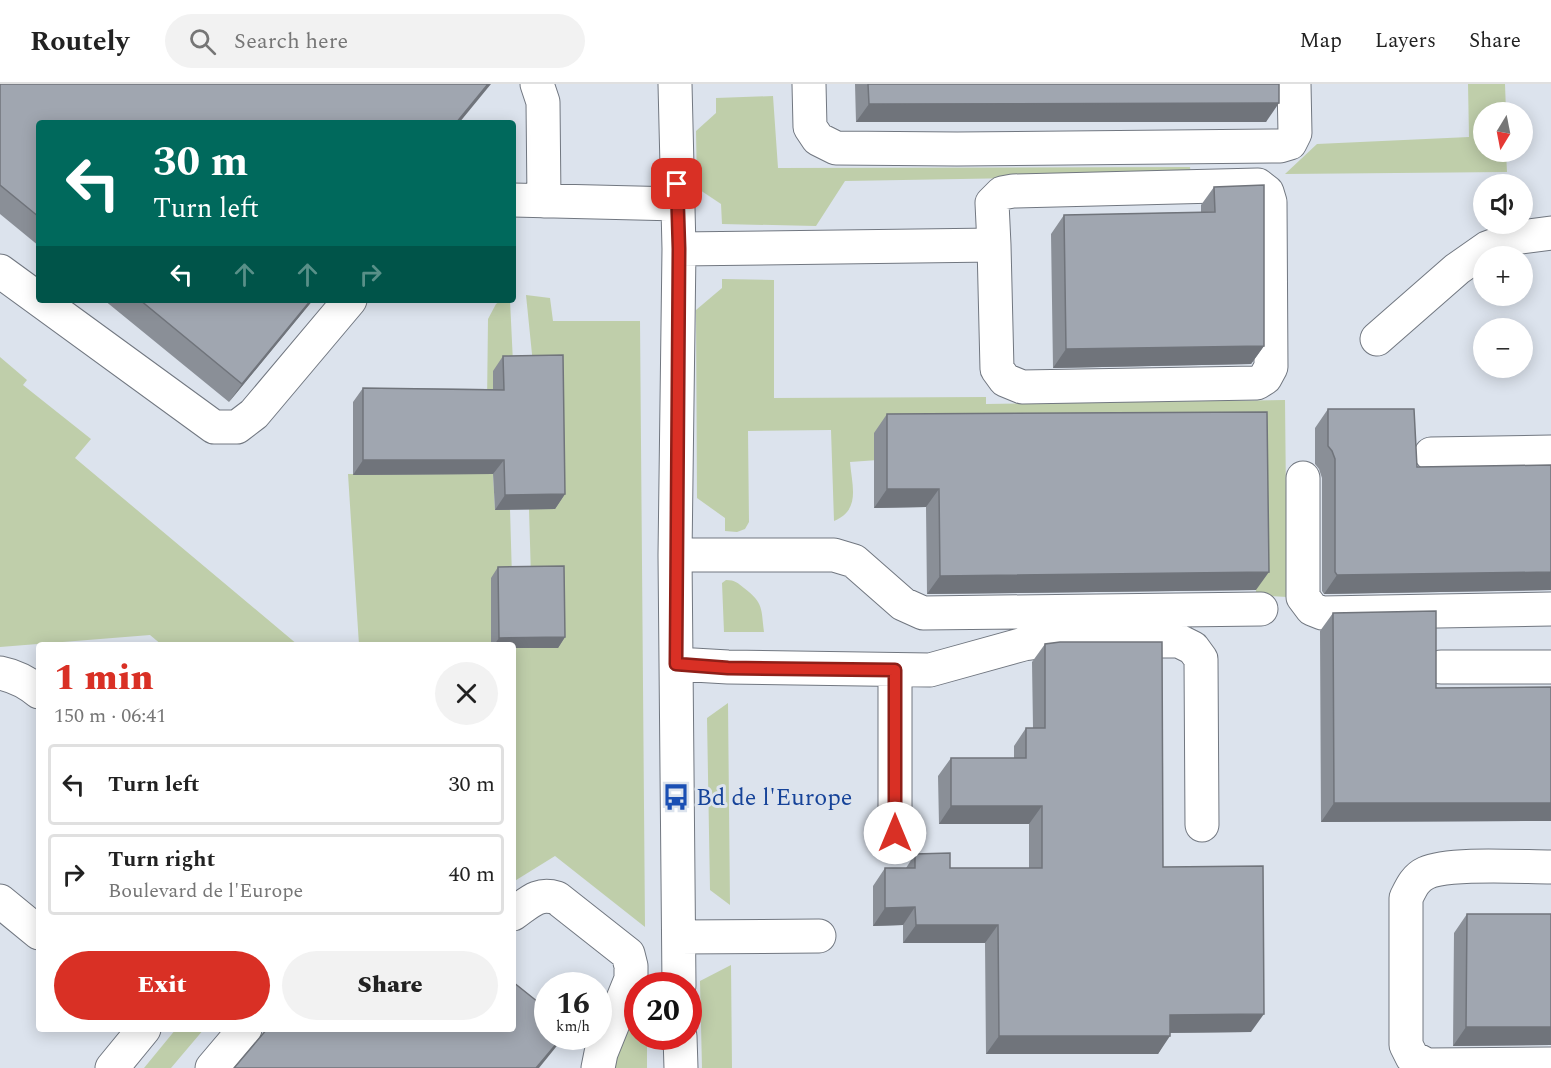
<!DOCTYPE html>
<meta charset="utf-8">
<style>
body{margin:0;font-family:Spectral,serif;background:#f2f2f2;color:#222;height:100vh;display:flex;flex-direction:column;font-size:22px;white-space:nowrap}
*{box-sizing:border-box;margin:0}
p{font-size:20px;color:#767676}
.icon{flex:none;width:33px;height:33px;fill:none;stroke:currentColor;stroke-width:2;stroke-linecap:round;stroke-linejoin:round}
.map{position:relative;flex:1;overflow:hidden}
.panel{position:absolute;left:36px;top:558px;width:480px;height:390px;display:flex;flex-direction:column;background:#fff;border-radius:6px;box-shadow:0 3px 15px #0003}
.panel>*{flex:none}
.banner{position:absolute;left:36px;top:36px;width:480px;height:183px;border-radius:6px;box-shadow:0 3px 15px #0003;background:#00695c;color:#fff;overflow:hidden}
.needle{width:39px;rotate:190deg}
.fabs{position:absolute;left:1473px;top:18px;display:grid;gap:12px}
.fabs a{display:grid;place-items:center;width:60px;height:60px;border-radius:50%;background:#fff;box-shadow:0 3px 15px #0003;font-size:30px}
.speed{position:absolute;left:534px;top:888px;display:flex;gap:12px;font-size:30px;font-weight:700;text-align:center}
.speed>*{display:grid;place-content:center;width:78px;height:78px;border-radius:50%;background:#fff;box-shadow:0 3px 15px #0003;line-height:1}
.speed small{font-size:15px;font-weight:400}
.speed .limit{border:9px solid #d22;background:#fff;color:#111}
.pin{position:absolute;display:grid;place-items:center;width:51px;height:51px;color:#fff;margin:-26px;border-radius:12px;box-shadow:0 3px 9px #0006}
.me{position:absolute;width:66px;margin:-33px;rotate:0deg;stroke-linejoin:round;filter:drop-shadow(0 0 4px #0008)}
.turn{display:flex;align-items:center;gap:21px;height:126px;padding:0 18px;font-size:27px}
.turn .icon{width:78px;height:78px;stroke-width:2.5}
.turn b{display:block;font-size:42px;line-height:51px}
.lanes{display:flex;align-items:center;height:57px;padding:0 18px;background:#0003;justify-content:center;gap:30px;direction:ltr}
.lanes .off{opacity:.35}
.round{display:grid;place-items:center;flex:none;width:63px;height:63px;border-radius:32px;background:#f2f2f2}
.overview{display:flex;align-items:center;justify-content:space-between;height:102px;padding:0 18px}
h1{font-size:36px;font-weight:800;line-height:45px;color:#d93025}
.primary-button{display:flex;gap:12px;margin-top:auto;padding:12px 18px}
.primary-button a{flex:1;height:69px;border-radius:36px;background:#d93025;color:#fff;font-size:24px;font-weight:800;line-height:69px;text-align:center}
.primary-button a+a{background:#f2f2f2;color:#222}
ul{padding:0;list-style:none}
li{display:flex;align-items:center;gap:18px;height:81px;margin:0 12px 9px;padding:0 6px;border:3px solid #e0e0e0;border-radius:6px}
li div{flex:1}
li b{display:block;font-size:22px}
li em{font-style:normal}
header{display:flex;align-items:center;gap:36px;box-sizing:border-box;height:84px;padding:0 30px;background:#fff;border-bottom:2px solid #e0e0e0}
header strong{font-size:28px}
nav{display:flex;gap:33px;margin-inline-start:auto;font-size:21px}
.search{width:420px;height:54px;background:#f2f2f2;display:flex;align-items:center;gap:15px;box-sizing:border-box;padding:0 21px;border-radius:33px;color:#767676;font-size:22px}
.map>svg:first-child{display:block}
.green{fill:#bfceaa}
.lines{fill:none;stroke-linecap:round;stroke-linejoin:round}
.minor-casing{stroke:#717780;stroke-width:35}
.minor{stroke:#fff;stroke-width:33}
.wall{fill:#8a8f97}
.shaded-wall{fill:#70747b}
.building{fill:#a0a6b0;stroke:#70747b;stroke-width:1.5}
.route-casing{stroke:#8d1f18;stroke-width:15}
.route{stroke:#d93025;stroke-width:10}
.labels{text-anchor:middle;stroke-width:6;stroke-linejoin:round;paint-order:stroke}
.transit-label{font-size:24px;fill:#164399;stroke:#dce3ed;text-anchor:start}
</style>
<header>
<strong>Routely</strong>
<div class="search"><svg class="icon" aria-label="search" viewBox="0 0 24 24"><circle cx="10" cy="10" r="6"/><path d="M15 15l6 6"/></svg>Search here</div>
<nav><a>Map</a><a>Layers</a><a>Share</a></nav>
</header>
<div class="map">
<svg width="1551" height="984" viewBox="0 0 1551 984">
<rect width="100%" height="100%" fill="#dce3ed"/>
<path class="green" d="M1468 0H1505L1506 28H1484V68H1506L1507 88 1285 90 1317 60 1469 53Z
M773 12 778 84 1190 83 1191 91 845 97 816 142 722 140 721 120 697 104 696 47 716 29V14Z
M722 195 774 196V314L986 313V320L1285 316 1287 513 1256 511 1254 347 874 349V363L878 376 850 378C852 402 861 426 834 437L831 346 748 347 749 438 745 445 737 448 725 447V434L697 414 696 226 722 204Z
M526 211 550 214 553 237H640L645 843 555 772 513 798V564L531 493 529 425H555L533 280Z
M502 216H510L513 279 493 320H487L488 235 496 220Z
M0 273 27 296 23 301 91 355 75 374 298 561H162L150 551 0 563Z
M348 390H493L495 426 510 425 512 494H491V561H359Z
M726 496C735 496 738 499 744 504 764 519 761 525 764 548H724L722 499Z
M728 619 730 821 710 806 707 634Z
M731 881 732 984H702L700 897Z
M637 909 638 952 647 953V984H614L619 951Z
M176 945H204L171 984H144Z"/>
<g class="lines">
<defs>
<path id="minor" d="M537 0 543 18 544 117
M675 0 679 165 675 471 679 902
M809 0 810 43 818 55 836 64 957 65 1280 62 1290 59 1295 49 1294 0
M513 116 678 120
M679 165 994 161 997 285 1005 296 1022 303 1257 299 1265 294 1271 283 1270 118 1267 108 1258 101 1013 107 1002 109 992 119 994 161
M0 187 214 343H237L254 330 350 216
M1377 255 1457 185 1487 164 1514 154 1551 149
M1431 370 1551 368
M1303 394V513L1312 525 1322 529 1551 525
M675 471H834L854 477 903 520 923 529 1261 525
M676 580 728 583 930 586 1024 560 1046 557H1179L1193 564 1201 575 1202 741
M1441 583H1551
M895 586V749
M0 589C15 592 27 598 39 608
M1551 783C1522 783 1449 778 1426 789 1415 794 1411 804 1406 814V961L1412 973 1427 981 1551 980
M0 817 39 849
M513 830C529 819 537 808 557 814L628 870 631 882V895L601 969 598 984
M679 853 819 852
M680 952 681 984
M112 984 144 945
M212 984 245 945"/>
</defs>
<use href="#minor" class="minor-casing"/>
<use href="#minor" class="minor"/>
</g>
<path class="wall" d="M0 0 39 39V162L0 130Z
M855 0H1279L1266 38H856Z
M1214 103 1264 262 1251 280 1053 284 1051 150 1064 131 1201 128V121Z
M104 216H313L229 318Z
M503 272 565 410 555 425 495 426 493 390 353 391V318L363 304 493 305V287Z
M1328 325 1417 383 1551 506 1324 510 1322 507V394L1319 385 1315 380V344Z
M887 330 1256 506 927 510 926 423 874 424V349Z
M498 483 565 553 558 564H513V561H491V494Z
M1333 529 1436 604 1551 603V737L1321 738 1320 547Z
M1045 560 1163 783 1251 948 1170 949 1158 970H986L985 859H903V841L873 842V802L885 784H906L915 770 950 784H1029V740H939L938 692 951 674H1014V662L1026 644H1033L1032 578Z
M1467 830 1551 961 1453 962 1454 849Z"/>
<path class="shaded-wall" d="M488 0H491L459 39H456Z
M1279 19 1266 38H856L869 20Z
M311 216H313L229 318 242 300Z
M1264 262 1251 280 1053 284 1066 265Z
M363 376H504L493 390 353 391Z
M887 405H939L926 423 874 424Z
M565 410 555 425 495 426 505 411Z
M1269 488 1256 506 927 510 940 492Z
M1551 488V506L1324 510 1337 491Z
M565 553 558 564H513V561H494L499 554Z
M1334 719H1551V737L1321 738Z
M951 722H1042L1029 740H939Z
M915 823 903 841 873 842 885 824Z
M916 841H998L985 859H903Z
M1264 930 1251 948 1157 949 1170 931Z
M1466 943H1551V961L1453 962Z
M563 952H564L556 963 539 984H536Z
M999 952H1170L1158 970H986Z"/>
<path class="building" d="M0 0H488L456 39H39V133L0 101Z
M868 0H1279V19L869 20Z
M1264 101V262L1066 265 1064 131 1215 128 1214 103Z
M140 216H311L242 300Z
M563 271 565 410 505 411 504 376H363V304L504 306 503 272Z
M1328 325H1414L1417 383 1551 381V488L1337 491 1335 488V375L1332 367 1328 362Z
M1267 328 1269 488 940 492 939 405H887V330Z
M564 482 565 553 499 554 498 483Z
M1436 527V604L1551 603V719H1334L1333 529Z
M1060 558H1162L1163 783 1263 782 1264 930 1170 931V952H999L998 841H916L915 823 885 824V784H915V770L950 769V784H1042V722H951V674H1026V644H1045V560Z
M1467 830H1551V943H1466Z
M513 898 548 926V952H563L536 984H234L267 945H513Z"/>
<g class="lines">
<defs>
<path id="route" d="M677 100 679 165 676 580 728 584 895 586V749"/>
</defs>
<use href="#route" class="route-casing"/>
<use href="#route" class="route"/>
</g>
<defs>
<symbol id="bus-bare" viewBox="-9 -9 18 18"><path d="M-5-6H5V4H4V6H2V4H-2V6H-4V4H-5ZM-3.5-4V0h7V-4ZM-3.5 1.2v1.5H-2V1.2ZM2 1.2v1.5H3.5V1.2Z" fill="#1a4fb4" stroke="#dce3ed" stroke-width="2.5" paint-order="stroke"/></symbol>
</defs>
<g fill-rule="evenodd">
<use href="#bus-bare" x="657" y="694" width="38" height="38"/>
</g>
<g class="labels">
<g class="transit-label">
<text x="696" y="721">Bd de l'Europe</text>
</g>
</g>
</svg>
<div class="fabs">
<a><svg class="needle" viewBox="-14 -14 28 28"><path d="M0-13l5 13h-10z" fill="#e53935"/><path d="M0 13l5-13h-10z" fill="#767676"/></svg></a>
<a><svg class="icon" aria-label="sound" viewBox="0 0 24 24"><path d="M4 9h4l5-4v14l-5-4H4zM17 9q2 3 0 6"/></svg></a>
<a>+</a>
<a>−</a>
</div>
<div class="speed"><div>16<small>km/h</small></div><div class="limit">20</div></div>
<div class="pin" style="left:677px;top:100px;background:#d93025"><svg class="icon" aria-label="arrive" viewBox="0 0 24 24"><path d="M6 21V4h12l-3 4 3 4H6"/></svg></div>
<svg class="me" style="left:895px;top:749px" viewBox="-20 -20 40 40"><circle r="19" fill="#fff"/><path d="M0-13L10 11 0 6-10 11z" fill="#d93025"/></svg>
<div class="banner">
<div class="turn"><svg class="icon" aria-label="left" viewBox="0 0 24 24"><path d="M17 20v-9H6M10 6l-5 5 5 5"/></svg><div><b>30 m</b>Turn left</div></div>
<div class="lanes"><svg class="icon" aria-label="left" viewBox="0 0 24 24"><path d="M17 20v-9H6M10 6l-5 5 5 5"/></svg><svg class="icon off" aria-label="ahead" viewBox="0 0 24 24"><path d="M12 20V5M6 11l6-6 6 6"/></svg><svg class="icon off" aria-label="ahead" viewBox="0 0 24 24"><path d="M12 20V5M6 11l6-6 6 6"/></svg><svg class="icon off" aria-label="right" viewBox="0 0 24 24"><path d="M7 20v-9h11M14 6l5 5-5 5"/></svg></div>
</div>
<section class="panel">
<div class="overview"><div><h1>1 min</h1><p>150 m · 06:41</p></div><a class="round"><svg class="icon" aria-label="close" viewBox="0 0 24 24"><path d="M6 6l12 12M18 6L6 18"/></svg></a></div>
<ul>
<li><svg class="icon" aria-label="left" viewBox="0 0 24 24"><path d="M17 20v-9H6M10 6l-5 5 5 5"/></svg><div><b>Turn left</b></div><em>30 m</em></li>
<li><svg class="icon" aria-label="right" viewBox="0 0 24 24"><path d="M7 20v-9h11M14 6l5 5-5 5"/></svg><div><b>Turn right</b><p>Boulevard de l'Europe</p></div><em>40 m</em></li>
</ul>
<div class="primary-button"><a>Exit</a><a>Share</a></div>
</section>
</div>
